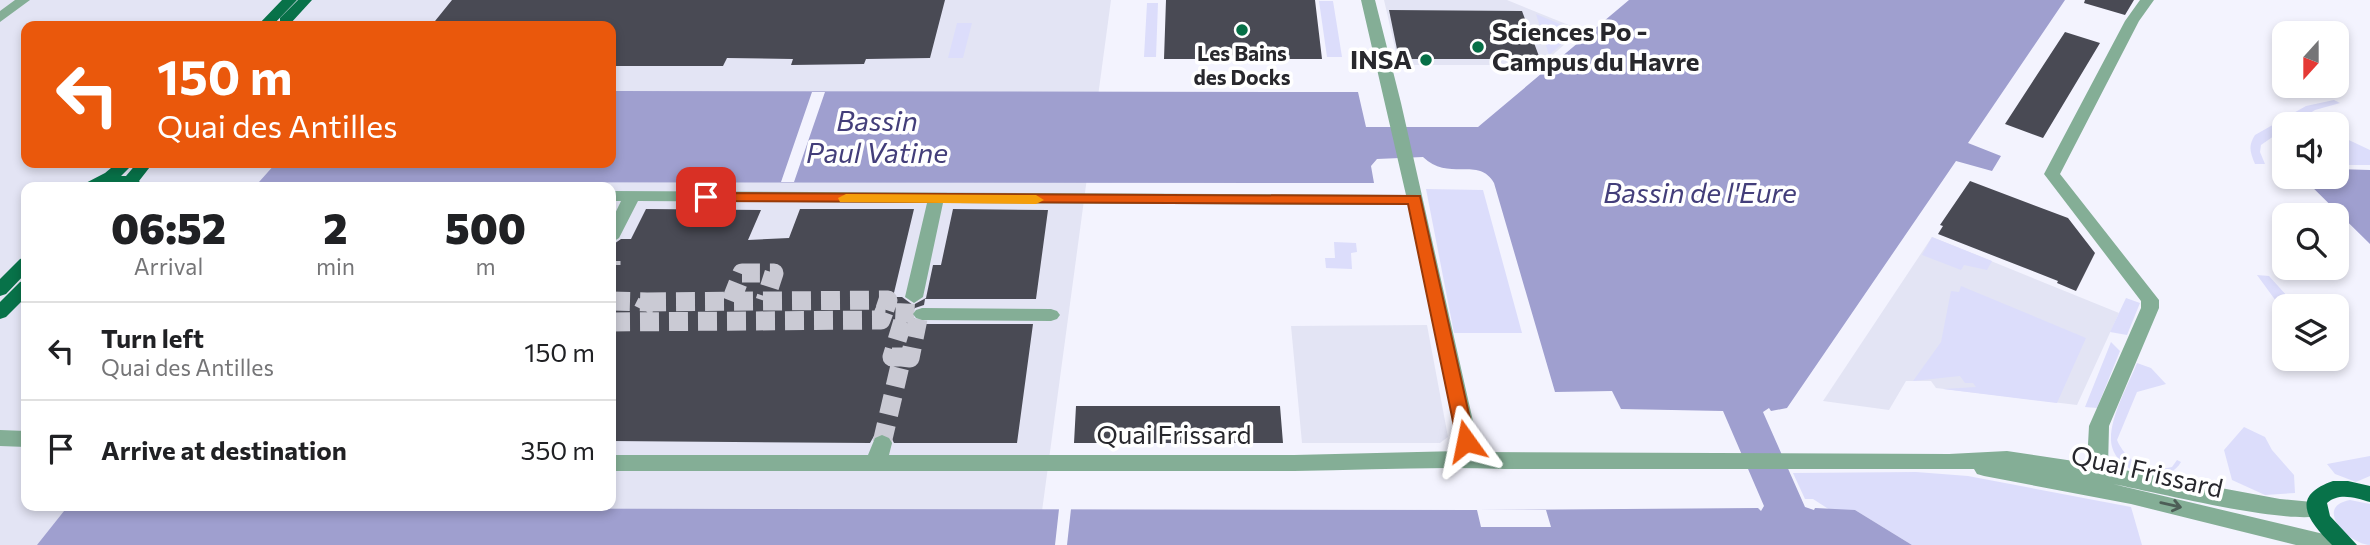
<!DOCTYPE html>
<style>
body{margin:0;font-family:Commissioner,sans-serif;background:#f2f2f2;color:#202124;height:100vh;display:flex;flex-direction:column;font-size:26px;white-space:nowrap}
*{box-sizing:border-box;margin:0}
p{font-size:23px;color:#757577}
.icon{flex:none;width:38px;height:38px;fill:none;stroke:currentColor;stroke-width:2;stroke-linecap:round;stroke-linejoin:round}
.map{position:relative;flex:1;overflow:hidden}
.details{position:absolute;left:21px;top:182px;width:595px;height:329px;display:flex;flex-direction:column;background:#fff;border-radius:14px;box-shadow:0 4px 10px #0003}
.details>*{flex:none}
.guide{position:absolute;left:21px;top:21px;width:595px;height:147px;border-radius:14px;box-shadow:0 4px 10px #0003;background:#ea580c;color:#fff;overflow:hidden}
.needle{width:46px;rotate:201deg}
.tools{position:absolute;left:2272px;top:21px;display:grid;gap:14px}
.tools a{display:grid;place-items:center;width:77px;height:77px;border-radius:14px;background:#fff;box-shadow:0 4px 10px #0003;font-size:35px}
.pin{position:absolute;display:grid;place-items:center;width:60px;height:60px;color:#fff;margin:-30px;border-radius:14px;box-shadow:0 4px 10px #0006}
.me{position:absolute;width:77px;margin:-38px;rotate:348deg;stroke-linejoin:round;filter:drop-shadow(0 0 5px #0008)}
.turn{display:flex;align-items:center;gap:24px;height:147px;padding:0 21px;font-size:32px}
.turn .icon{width:91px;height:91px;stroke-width:2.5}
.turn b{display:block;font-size:49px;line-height:60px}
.eta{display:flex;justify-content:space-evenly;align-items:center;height:119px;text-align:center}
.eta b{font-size:42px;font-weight:800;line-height:49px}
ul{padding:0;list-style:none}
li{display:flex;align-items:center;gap:21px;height:98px;padding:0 21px;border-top:2px solid #e0e0e0}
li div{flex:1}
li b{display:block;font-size:26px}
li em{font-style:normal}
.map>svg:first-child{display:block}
.built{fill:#e3e4f4;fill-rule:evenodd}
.green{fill:#dcddfb}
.water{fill:#9f9fcf}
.pier{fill:#f3f3fe}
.building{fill:#494a54}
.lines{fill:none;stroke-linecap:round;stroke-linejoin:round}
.minor-tunnel{stroke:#cacad4;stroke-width:19;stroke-dasharray:19 10;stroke-linecap:butt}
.minor{fill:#84ae96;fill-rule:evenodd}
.major{fill:#087249;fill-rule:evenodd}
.oneway{stroke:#4d5e57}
.route{fill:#ea580c;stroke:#983908;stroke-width:2}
.slow{fill:#f59e0b}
.poi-dot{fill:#066f46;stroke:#fff;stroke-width:2.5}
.labels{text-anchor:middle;stroke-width:7;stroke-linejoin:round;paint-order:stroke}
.far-poi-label{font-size:21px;font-weight:bold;fill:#28282d;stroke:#fff}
.poi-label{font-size:26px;font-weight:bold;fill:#28282d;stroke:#fff;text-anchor:start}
.street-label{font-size:26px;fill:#28282d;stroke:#fff}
.water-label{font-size:28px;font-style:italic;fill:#433e7a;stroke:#fff}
</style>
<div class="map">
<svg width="2370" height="545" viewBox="0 0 2370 545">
<rect width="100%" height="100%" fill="#f3f3fe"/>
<path class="built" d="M0 0H1111L1040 526 419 545H0ZM26 26H611V163H26ZM26 187H611V506H26Z
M1384 0H1507L1581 30 1541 65H1399Z
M1932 237 2119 313 2077 405 1936 388 1931 381H1906L1889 410 1823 401Z
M1427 325 1448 437 1440 443H1302L1291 326Z"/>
<path class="green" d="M1319 1H1333L1342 57H1327Z
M1147 3H1158L1156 57H1144Z
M1536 14 1577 31 1549 55Z
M957 23H972L963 58H948Z
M2334 100 2340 103 2315 110 2292 124H2284V129L2261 145 2260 152 2265 164H2255C2250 152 2248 146 2255 135L2306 106Z
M2336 134 2370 150V165H2336Z
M1426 189 1483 190 1522 333H1454Z
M1932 237 1992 261 1987 270 1964 265 1961 270 1922 255Z
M1334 242 1356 243 1357 252 1351 253 1352 269 1326 268 1325 258H1335Z
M2257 275 2269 276 2296 306H2284V312Z
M1961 286 2086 338 2057 403 1943 389 1976 387 1973 383H1965L1960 376 1913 381 1941 342 1951 291 1959 292Z
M2126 298 2140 303 2127 335 2110 332Z
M2111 342 2120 351 2097 408 2085 407Z
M2137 363 2151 368 2166 384 2137 392 2117 440C2127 463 2148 473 2172 467L2177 460 2181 462C2165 490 2113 472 2111 441 2110 416 2128 386 2137 363Z
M2244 427 2265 437 2272 450 2294 475 2295 493 2265 495 2232 480 2224 450Z
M2370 456V476L2356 482 2335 474 2327 464Z
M1916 472 1968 476 2131 507 2142 545H1912L1855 510H1830L1813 499H1805L1793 473Z
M2350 500 2370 504V545C2350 545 2312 507 2350 500Z"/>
<path class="water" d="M1629 0H2065L1968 143 2001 156 1992 171 1956 161 1787 408 1771 411 1769 408 1763 412 1805 507 1814 510 1815 508 1855 510 1912 545H37L68 506H148V508L1477 510 1758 508 1761 511 1764 506 1723 411 1621 409 1612 391 1555 392 1494 183C1479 156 1449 182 1423 157L1377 159 1371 166 1374 183 259 182 276 163H611V91L1358 92 1366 127H1478Z
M2336 169 2370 170V244L2302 177H2336Z"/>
<path class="pier" d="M812 92H825L794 182H781Z
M1059 509H1071L1067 545H1055Z
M1477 510H1546L1551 527H1481Z"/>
<path class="building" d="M452 0H945L930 58 866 59 864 64 791 65 793 59 727 58 723 66H611V26H431Z
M1166 0H1315L1322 59H1164Z
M2085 0H2134L2125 15 2084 3Z
M1389 10 1522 11 1540 59H1399Z
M2065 32 2100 43 2043 138 2005 124Z
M1970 181 2068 218 2095 253 2076 291 2057 283 2058 281 1938 234 1943 226 1940 225Z
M646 209 761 210 748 240 789 238 800 209H914L893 297H902L913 305 926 298 933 265H941L953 209 1048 210 1036 299H925L924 305 915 308 910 314 920 324H1033L1017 443H894L891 437 883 433 874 436 870 443 611 441V246L621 239H631Z
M1076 406H1280L1283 443H1074Z"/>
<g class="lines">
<path class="minor-tunnel" d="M611 261V265
M611 301 647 302 643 310
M731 301 742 273H774L765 301
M647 302 888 300 884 312
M611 322 881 320 884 312 922 314
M902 357 910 358 919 314
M882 443 902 357H892L905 314"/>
<path class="minor" d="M15 0H30L0 22V11Z
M1361 0H1375L1401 103 1480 452 1949 454 2007 451 2087 463 2089 426 2141 308V301L2044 174 2125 21 2140 0H2154L2139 21 2060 174 2159 300V308L2109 426 2108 467 2280 499 2323 503 2327 509 2323 515C2290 526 2155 492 2113 484L2332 536 2340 539 2343 545H2296L2131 504 1984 476 1977 474 1974 469H1505C1435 466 1365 470 1294 471H611V455H868L875 438 882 435 889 438 892 443 889 455H1294L1459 451 1408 205 943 203 923 297 914 303 905 297 927 203 638 201 619 238 611 243V222L621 201H611V191L1406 195Z
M922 308 1051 309 1057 311 1060 315 1057 319 1051 321 922 320 916 318 913 314 916 310Z
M0 430 26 431V447L0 446Z"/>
<path class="major" d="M282 0H297L272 26H257Z
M298 0H312L290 24H280V18Z
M117 163H134L121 176H126L137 163H153L139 181 144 187H78L105 173Z
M26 257V273L6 294 0 296V279L20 259Z
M26 280V297L6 317 0 319V302L20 282Z
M2333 481H2348L2370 486V502C2356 498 2339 492 2327 503L2330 516 2357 545H2332C2308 521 2289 496 2333 481Z"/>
</g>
<defs><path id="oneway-shaft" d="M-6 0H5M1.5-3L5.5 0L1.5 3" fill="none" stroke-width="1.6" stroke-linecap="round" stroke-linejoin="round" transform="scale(1.75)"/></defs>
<use class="oneway" href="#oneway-shaft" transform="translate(2171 505) rotate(13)"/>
<path class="route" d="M706 193 1420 196 1475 441 1472 446H1460L1457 441 1408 204 701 201 699 197 701 194Z"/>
<path class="slow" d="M846 194 1036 195 1044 200 1036 204 840 202 838 198Z"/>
<g class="poi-dot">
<circle cx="1242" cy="30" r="7"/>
<circle cx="1478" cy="47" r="7"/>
<circle cx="1426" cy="60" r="7"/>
</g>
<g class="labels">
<g class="far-poi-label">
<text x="1242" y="61">Les Bains<tspan x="1242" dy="24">des Docks</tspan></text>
</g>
<g class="poi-label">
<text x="1492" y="41">Sciences Po -<tspan x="1492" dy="30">Campus du Havre</tspan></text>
<text x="1412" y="69" text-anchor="end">INSA</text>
</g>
<g class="street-label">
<text x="1174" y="444">Quai Frissard</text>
<text transform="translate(2147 472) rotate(13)" y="9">Quai Frissard</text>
</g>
<g class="water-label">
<text x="877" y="131">Bassin<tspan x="877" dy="32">Paul Vatine</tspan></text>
<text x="1700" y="203">Bassin de l'Eure</text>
</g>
</g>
</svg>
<div class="tools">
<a><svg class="needle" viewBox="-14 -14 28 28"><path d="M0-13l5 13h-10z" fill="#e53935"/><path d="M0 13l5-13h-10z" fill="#757577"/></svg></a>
<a><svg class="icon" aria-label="sound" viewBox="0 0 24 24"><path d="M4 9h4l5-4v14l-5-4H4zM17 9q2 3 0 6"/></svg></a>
<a><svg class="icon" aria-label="search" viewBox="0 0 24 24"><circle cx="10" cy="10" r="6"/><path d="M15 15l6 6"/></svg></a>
<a><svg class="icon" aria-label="layers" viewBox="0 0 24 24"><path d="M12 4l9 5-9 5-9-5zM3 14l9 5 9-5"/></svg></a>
</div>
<div class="pin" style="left:706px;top:197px;background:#d93025"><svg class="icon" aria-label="arrive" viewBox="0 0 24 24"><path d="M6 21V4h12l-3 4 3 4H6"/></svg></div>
<svg class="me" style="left:1466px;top:441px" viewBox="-20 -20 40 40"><path d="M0-17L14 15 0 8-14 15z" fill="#ea580c" stroke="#fff" stroke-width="4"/></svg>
<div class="guide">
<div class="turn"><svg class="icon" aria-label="left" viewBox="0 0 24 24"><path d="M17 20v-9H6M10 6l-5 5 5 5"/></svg><div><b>150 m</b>Quai des Antilles</div></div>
</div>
<section class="details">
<div class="eta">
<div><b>06:52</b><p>Arrival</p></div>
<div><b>2</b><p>min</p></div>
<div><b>500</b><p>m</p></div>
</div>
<ul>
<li><svg class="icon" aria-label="left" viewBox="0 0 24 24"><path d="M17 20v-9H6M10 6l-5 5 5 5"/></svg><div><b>Turn left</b><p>Quai des Antilles</p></div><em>150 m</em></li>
<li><svg class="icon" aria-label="arrive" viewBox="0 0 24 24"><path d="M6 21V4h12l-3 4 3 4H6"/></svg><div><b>Arrive at destination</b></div><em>350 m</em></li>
</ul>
</section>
</div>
